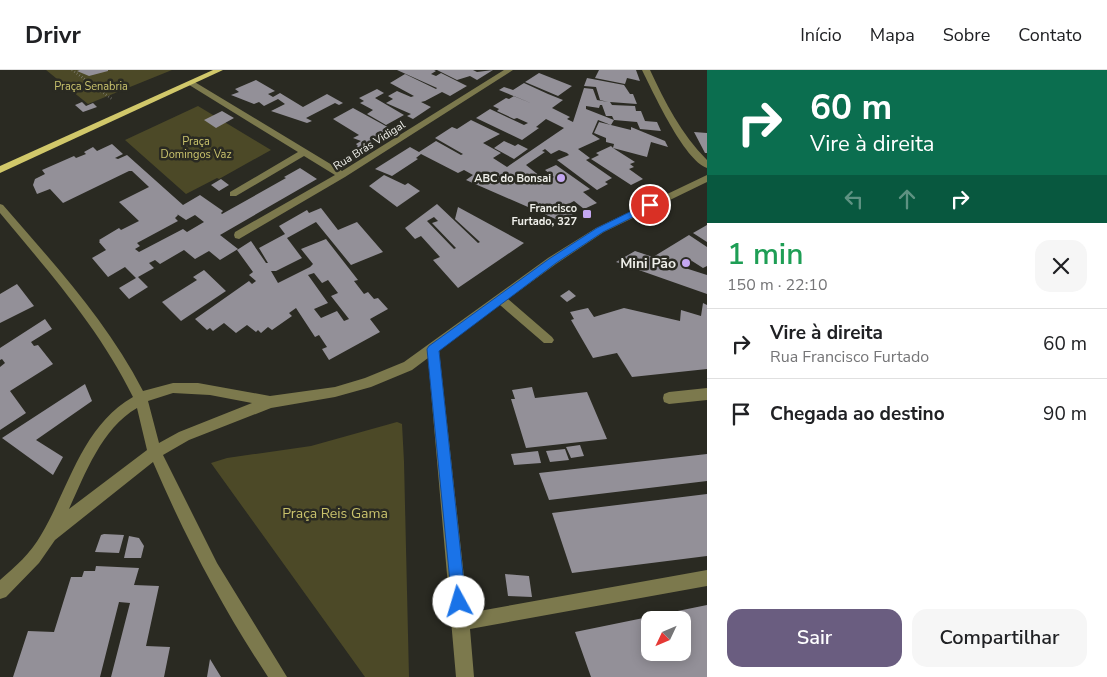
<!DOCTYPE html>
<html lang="pt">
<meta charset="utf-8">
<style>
body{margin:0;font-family:"Nunito Sans",sans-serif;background:#f6f6f6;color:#202124;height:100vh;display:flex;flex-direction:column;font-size:19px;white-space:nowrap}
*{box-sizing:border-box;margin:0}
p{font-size:16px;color:#757577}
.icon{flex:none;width:28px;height:28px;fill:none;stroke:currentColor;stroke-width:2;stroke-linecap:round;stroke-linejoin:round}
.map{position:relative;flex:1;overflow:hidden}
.details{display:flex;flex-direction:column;background:#fff;width:400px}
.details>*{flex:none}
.top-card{background:#0b6e4f;color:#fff;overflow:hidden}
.needle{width:32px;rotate:226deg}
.controls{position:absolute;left:641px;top:541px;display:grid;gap:10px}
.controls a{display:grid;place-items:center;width:50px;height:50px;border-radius:10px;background:#fff;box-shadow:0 2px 12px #0003;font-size:25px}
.pin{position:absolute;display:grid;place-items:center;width:42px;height:42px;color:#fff;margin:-21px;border:2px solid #fff;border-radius:50%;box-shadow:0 1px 5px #0007}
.me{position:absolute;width:55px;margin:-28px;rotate:354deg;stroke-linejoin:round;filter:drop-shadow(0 0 4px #0008)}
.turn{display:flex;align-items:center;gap:18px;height:105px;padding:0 20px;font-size:22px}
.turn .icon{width:65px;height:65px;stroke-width:2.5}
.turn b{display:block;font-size:35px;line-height:42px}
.lanes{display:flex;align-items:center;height:48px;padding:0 20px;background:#0003;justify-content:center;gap:25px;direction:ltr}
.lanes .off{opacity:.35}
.round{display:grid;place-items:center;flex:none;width:52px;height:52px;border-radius:15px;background:#f6f6f6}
.headline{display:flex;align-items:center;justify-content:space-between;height:85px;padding:0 20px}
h1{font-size:30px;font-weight:600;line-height:38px;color:#1e9e55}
.cta{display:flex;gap:10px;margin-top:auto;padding:10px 20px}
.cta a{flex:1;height:58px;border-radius:15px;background:#6a5d80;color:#fff;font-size:20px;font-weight:600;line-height:58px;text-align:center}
.cta a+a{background:#f6f6f6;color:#202124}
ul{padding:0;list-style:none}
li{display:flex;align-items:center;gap:15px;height:70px;padding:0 20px;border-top:1px solid #e0e0e0}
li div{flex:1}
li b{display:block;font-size:19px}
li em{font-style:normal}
header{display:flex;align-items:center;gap:30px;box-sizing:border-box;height:70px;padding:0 25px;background:#fff;border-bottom:1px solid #e0e0e0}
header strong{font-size:24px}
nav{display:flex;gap:28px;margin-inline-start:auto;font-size:18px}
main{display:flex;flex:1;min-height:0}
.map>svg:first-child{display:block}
.green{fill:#4c4927}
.building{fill:#939098;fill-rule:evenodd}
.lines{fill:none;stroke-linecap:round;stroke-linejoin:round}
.path{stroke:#90908a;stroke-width:2.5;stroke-dasharray:0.5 2.5;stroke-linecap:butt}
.minor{fill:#7c794d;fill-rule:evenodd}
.major{fill:#d1c86a;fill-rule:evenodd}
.route{fill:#1a73e8;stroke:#114b97}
.poi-dot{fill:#c4a7f1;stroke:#2a2a22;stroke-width:2}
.labels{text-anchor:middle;stroke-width:5;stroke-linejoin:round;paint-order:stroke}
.far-park-label{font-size:11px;fill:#c9c26c;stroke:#2a2a22}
.far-street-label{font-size:11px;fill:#efefea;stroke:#2a2a22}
.far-poi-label{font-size:11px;font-weight:bold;fill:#efefea;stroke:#2a2a22;text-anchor:end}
.poi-label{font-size:14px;font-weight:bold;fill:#efefea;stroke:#2a2a22;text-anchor:end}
.park-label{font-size:14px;fill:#c9c26c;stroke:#2a2a22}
</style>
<header>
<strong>Drivr</strong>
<nav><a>Início</a><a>Mapa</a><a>Sobre</a><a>Contato</a></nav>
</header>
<main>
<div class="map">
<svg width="707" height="607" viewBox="0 0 707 607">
<rect width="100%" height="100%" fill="#2a2a22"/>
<path class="green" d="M46 0H172L88 34Z
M198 36 271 80 219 109 217 108 186 124 125 70Z
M397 352 402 354 404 392 409 607H365L211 393 227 388 311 376Z"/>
<path class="building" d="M80 0H108V1L89 6 77 1Z
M397 0H434L436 1 431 4 436 6 441 3 467 16 450 26 442 22 425 31 421 32 431 37 413 49 407 46 411 44 386 33 393 29 388 26 397 21 411 27 414 26 390 13 405 4 436 19 437 18Z
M437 0H473L477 2 493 0 477 10 470 6 457 10Z
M599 0H636L640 11 627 8 625 14 595 8Z
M539 3 572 16 558 26 525 12Z
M587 8 624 15 630 24H633L637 34 610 32 612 35 635 36 636 41H641L645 51 657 52 661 61 640 59 637 52 614 50 612 46H606L602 35H600L599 38 586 36V39L614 50 611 55 631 60V57L665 71 668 77 651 72 647 87 613 78 635 92 630 94 634 97 629 99 643 109 631 115 591 89 599 85 596 83 611 76 613 78 614 74 606 72V68L594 63 599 52 611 55 598 50 592 64 600 69 578 79 590 88 586 90 612 108 605 112 608 114 597 120 557 90 569 85 567 83 559 80 551 84 545 79 542 81 545 82 526 95 546 111 554 107 545 100 556 95 590 119 583 122 597 133 584 139 574 131 563 137 573 145 560 151 466 110 473 105 464 100 458 103 421 84 416 88 418 89 392 106 375 99 410 77 419 82 436 71 461 85 463 84 435 68 452 57 457 59 471 50 500 64 483 73 501 83 493 88 507 97 564 58 546 49 536 57 539 58 522 70 476 48 490 39 524 55 528 53 517 48 514 49 497 41 499 39 493 36 506 28 509 29 514 26 533 34 499 20 504 17 513 20 524 13 548 24 563 30 552 38 570 47 567 49 573 52 584 18 593 19 597 30 608 32 600 30 596 17 584 16Z
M256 10 275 21 268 24 273 27 280 23 303 37 327 24 343 33 339 35 335 33 306 48 312 51 307 53 271 41 285 34 278 29 264 36 259 32 254 34 231 25 239 22 235 19Z
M377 19 384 23 375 28 404 45 386 55 367 44 373 40 360 33 364 31 359 28Z
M82 32 86 36 93 33 97 37 83 42 75 35Z
M353 38 393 60 360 81 355 78 358 76 356 74 361 71 353 68 359 65 333 49Z
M222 41 234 48 216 58 204 50Z
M694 62 707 63V83H705Z
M504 71 515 76 518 74 528 79 514 89 494 78Z
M112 74 123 84 115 88 118 89 127 85 183 135 200 125 223 141 221 143 222 144 286 108 284 107 300 98 317 109 220 165 238 179 220 190 209 181 195 189 184 180 160 194 155 190 149 193 154 198 138 207 148 217 129 229 119 218 136 208 125 197 108 207 92 188 106 180 99 172 100 171 99 170 119 158 121 160 139 151 119 132 149 117 132 101H129L63 133 50 119 37 124 33 115 35 109 45 104 42 100 74 86 76 88 86 84 84 82 93 77 97 81ZM177 144 186 150 195 145 204 152 187 162 183 159 139 182 135 179 140 176 137 173 178 151 175 148 178 145Z
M384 105 405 115 408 113 420 121 397 137 369 116Z
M221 109 229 115 219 121 211 115Z
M437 134 478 173 480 172 455 149 458 137 524 173 458 218 433 190 440 187 421 166 415 169 405 158ZM434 147 438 151 432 153 456 178 454 179 427 151Z
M321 138 338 160 357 152 383 182 351 195 316 152 287 168 302 188 276 201H271L278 213 310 197 313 194 301 179 326 169 358 210 354 211 364 224 368 222 374 229 378 228 388 239 370 249 380 262 329 290 322 279 327 277 319 265 315 267 296 238 289 243 292 246 272 260 268 257 261 263 258 260 256 262 247 255 236 263 224 253 213 261 210 258 207 260 195 249 249 211 252 214 256 211 249 205 253 202 237 180 251 171 266 193H268L259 178 285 164 279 156 307 140 309 143ZM314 203 322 213 328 210 338 223 331 226 349 249 344 251 337 241 321 248 314 239 328 233 308 205Z
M707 155V172L693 163Z
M689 165 707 177V196L703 198 692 191 682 197 707 205V224L616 192 635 181 653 187Z
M204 200 226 221 181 251 162 232 197 210 193 207Z
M17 214 34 236 0 253V224Z
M569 220 576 226 567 232 560 226Z
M703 233 707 235V299L632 307 617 283 593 288 571 250 574 249 570 242 588 238 594 247 624 238 680 251 681 240 701 246Z
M45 249 52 259 31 272 34 276 38 275 53 294 10 321 26 343 0 360V297L5 293 2 289 0 290V278Z
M85 314 92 331 36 370 63 387 53 405 2 368Z
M532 317 535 328 587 322 607 369 526 378 511 329H515L512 320Z
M580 375 584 386 571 388 566 377Z
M565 379 569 390 550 392 546 381Z
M538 381 541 393 514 395 511 384Z
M707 384V411L549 430 539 403Z
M707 424V486L572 503 552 443Z
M104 464 124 465 119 483 95 482 101 465Z
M129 466 139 468 144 476 141 488H124Z
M96 496 139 498 134 515 159 516 146 576 170 577 164 607H111L130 533 119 532 100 607H13L28 561 54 562 71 507H82L84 501H95Z
M505 504 529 506 532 527 508 526Z
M707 535V607H591L575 562ZM650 550H682V582H650Z
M210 589 221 607H207Z"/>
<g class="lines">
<path class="path" d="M72 0 112 29"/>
<path class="minor" d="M504 0H513L345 107 239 169 235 168 234 165 235 162 335 105 304 86 236 126H230V122L298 82 186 13 193 11 342 101Z
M642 0H650C665 32 681 64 707 90V98C684 90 653 22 642 0Z
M707 105V112L604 162 556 194 508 229 552 267 554 270 552 273H544L500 235 439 280 468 543 707 500V516L470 559 474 607H456L428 288 412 300 371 317 335 327 271 338 189 370 163 385 217 493 287 607H268C223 539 185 467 153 392L55 470 39 493 6 527 0 529V510C15 497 31 483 41 465 69 418 82 356 133 327 99 258 49 202 0 143V134L3 135C54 194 107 251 143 321L173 313H198L270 326 335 317 365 308 404 292 548 188 596 158ZM173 323 210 325 252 333 179 362 159 373 148 331ZM137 338 147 380 69 439C85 404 102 358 137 338Z
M707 318V330L669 334 664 332 663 328 664 324 669 322Z"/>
<path class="major" d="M213 0H223L0 103V96Z"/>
</g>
<path class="route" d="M650 132 655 135 653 137 603 162 556 193 439 281 466 532 464 537 459 539 454 537 452 532 427 279 429 276 549 189 597 158Z"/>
<g class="poi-dot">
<circle cx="561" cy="108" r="5"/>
<rect x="582" y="139" width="10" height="10" rx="2.5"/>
<circle cx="686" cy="193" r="5"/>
</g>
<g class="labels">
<g class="far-park-label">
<text x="91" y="20">Praça Senabria</text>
<text x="196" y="75">Praça<tspan x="196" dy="13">Domingos Vaz</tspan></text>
</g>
<g class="far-street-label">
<text transform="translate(369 75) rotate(-32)" y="4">Rua Brás Vidigal</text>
</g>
<g class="far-poi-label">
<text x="551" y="112">ABC do Bonsai</text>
<text x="577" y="142">Francisco<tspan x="577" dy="13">Furtado, 327</tspan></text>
</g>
<g class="poi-label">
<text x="676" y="198">Mini Pão</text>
</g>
<g class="park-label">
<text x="335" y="448">Praça Reis Gama</text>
</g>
</g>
</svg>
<div class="controls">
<a><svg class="needle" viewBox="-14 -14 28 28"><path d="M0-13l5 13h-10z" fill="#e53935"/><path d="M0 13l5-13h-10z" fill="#757577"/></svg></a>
</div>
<div class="pin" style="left:650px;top:135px;background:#d93025"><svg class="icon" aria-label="arrive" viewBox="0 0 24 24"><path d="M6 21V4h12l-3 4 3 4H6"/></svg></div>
<svg class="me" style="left:459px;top:532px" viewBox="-20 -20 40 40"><circle r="19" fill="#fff"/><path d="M0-13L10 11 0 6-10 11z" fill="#1a73e8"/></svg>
</div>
<section class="details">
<div class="top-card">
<div class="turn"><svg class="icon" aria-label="right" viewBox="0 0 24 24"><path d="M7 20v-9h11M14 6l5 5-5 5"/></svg><div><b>60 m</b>Vire à direita</div></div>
<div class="lanes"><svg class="icon off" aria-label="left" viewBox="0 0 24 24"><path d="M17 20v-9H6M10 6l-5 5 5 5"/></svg><svg class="icon off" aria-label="ahead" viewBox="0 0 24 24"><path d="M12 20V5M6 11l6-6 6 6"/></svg><svg class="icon" aria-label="right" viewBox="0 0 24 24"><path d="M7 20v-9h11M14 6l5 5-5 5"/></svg></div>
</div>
<div class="headline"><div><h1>1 min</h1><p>150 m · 22:10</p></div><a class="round"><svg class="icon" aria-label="close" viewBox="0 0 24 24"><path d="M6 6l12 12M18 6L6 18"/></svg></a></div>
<ul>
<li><svg class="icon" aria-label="right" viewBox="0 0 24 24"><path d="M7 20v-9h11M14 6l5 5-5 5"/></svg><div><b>Vire à direita</b><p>Rua Francisco Furtado</p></div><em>60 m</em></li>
<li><svg class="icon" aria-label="arrive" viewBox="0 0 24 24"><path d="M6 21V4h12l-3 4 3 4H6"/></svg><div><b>Chegada ao destino</b></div><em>90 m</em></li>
</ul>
<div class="cta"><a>Sair</a><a>Compartilhar</a></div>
</section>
</main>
